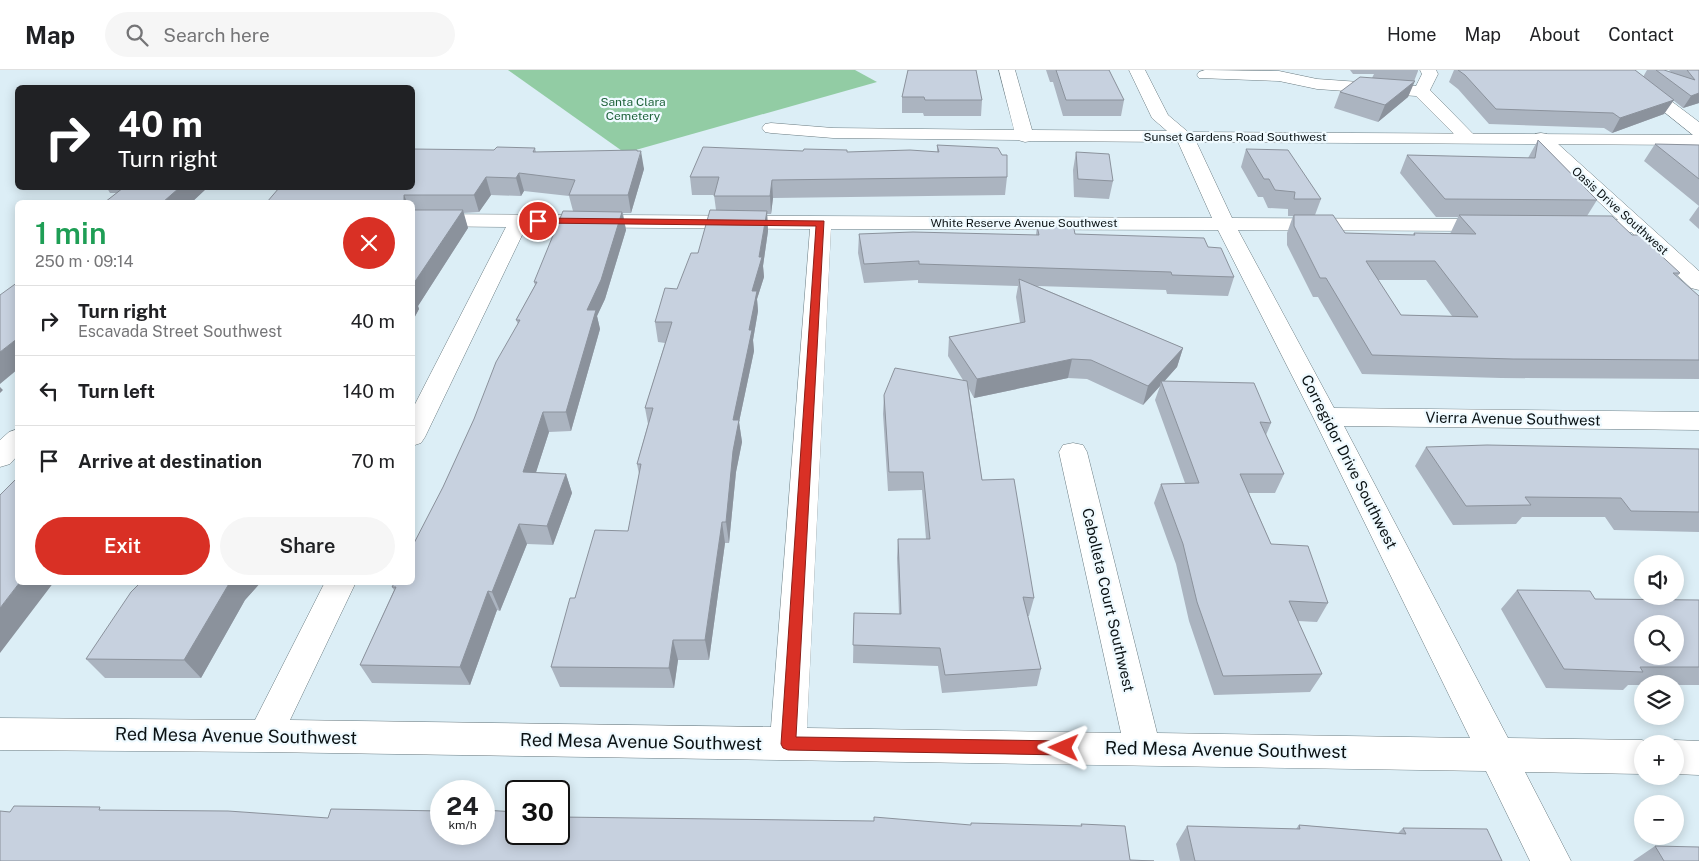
<!DOCTYPE html>
<meta charset="utf-8">
<style>
body{margin:0;font-family:"Public Sans",sans-serif;background:#f6f6f6;color:#202124;height:100vh;display:flex;flex-direction:column;font-size:19px;white-space:nowrap}
*{box-sizing:border-box;margin:0}
p{font-size:16px;color:#757577}
.icon{flex:none;width:28px;height:28px;fill:none;stroke:currentColor;stroke-width:2;stroke-linecap:round;stroke-linejoin:round}
.map{position:relative;flex:1;overflow:hidden}
.side{position:absolute;left:15px;top:130px;width:400px;height:385px;display:flex;flex-direction:column;background:#fff;border-radius:8px;box-shadow:0 2px 12px #0003}
.side>*{flex:none}
.banner{position:absolute;left:15px;top:15px;width:400px;height:105px;border-radius:8px;box-shadow:0 2px 12px #0003;background:#202124;color:#fff;overflow:hidden}
.buttons{position:absolute;left:1634px;top:485px;display:grid;gap:10px}
.buttons a{display:grid;place-items:center;width:50px;height:50px;border-radius:50%;background:#fff;box-shadow:0 2px 12px #0003;font-size:25px}
.speed{position:absolute;left:430px;top:710px;display:flex;gap:10px;font-size:25px;font-weight:700;text-align:center}
.speed>*{display:grid;place-content:center;width:65px;height:65px;border-radius:50%;background:#fff;box-shadow:0 2px 12px #0003;line-height:1}
.speed small{font-size:12px;font-weight:400}
.speed .limit{border:2px solid #111;border-radius:8px;background:#fff;color:#111}
.pin{position:absolute;display:grid;place-items:center;width:42px;height:42px;color:#fff;margin:-21px;border:2px solid #fff;border-radius:50%;box-shadow:0 1px 5px #0007}
.me{position:absolute;width:55px;margin:-28px;rotate:271deg;stroke-linejoin:round;filter:drop-shadow(0 0 4px #0008)}
.turn{display:flex;align-items:center;gap:18px;height:105px;padding:0 20px;font-size:22px}
.turn .icon{width:65px;height:65px;stroke-width:2.5}
.turn b{display:block;font-size:35px;line-height:42px}
.round{display:grid;place-items:center;flex:none;width:52px;height:52px;border-radius:26px;background:#f6f6f6}
.overview{display:flex;align-items:center;justify-content:space-between;height:85px;padding:0 20px}
h1{font-size:30px;font-weight:600;line-height:38px;color:#1e9e55}
.action{display:flex;gap:10px;margin-top:auto;padding:10px 20px}
.action a{flex:1;height:58px;border-radius:30px;background:#d93025;color:#fff;font-size:20px;font-weight:600;line-height:58px;text-align:center}
.action a+a{background:#f6f6f6;color:#202124}
ul{padding:0;list-style:none}
li{display:flex;align-items:center;gap:15px;height:70px;padding:0 20px;border-top:1px solid #e0e0e0}
li div{flex:1}
li b{display:block;font-size:19px}
li em{font-style:normal}
header{display:flex;align-items:center;gap:30px;box-sizing:border-box;height:70px;padding:0 25px;background:#fff;border-bottom:1px solid #e0e0e0}
header strong{font-size:24px}
nav{display:flex;gap:28px;margin-inline-start:auto;font-size:18px}
.search{width:350px;height:45px;background:#f6f6f6;display:flex;align-items:center;gap:12px;box-sizing:border-box;padding:0 18px;border-radius:28px;color:#757577;font-size:19px}
.map>svg:first-child{display:block}
.green{fill:#92cca4}
.lines{fill:none;stroke-linecap:round;stroke-linejoin:round}
.minor-casing{stroke:#6b7c82;stroke-width:1}
.tertiary-casing{stroke:#6b7c82;stroke-width:1}
.minor{fill:#fff;fill-rule:evenodd}
.tertiary{fill:#fff;fill-rule:evenodd}
.wall{fill:#abb4c0;fill-rule:evenodd}
.shaded-wall{fill:#8b929c}
.building{fill:#c7d1df;stroke:#8b929c;fill-rule:evenodd}
.route{fill:#d93025;stroke:#8d1f18}
.labels{text-anchor:middle;stroke-width:4.5;stroke-linejoin:round;paint-order:stroke}
.far-park-label{font-size:12px;fill:#1e623a;stroke:#effaff}
.far-street-label{font-size:12px;fill:#0b1214;stroke:#effaff}
.street-label{font-size:15px;fill:#0b1214;stroke:#effaff}
.near-street-label{font-size:18px;fill:#0b1214;stroke:#effaff}
</style>
<header>
<strong>Map</strong>
<div class="search"><svg class="icon" aria-label="search" viewBox="0 0 24 24"><circle cx="10" cy="10" r="6"/><path d="M15 15l6 6"/></svg>Search here</div>
<nav><a>Home</a><a>Map</a><a>About</a><a>Contact</a></nav>
</header>
<div class="map">
<svg width="1699" height="791" viewBox="0 0 1699 791">
<rect width="100%" height="100%" fill="#dceef6"/>
<path class="green" d="M508 0H855L877 12 625 83Z"/>
<g class="lines">
<defs>
<path id="minor" d="M999 0H1015L1032 60 1167 61 1152 48 1129 0H1145L1168 45 1194 67 1232 148 1492 149 1499 151 1502 155 1499 159 1492 161 1238 160 1334 338 1699 342V360L1344 356 1508 668 1642 670 1651 674H1642V704L1525 702 1571 791H1530L1486 701 265 682 0 680V648L255 650 325 512H356L290 650 771 657 810 159 526 157 425 367 421 373 412 376V340L506 157 412 156V144L1212 148 1178 72 1031 71 1025 72 1018 70 833 68 771 63 765 62 762 58 765 54 771 53 833 58 1014 60ZM831 159 1218 160 1313 347 1470 668 1157 663 1087 382 1083 375 1073 373 1063 375 1059 382 1121 663 807 658Z
M1205 0 1279 1 1317 9 1416 16 1422 4 1420 0H1436L1438 4 1430 20 1477 68 1474 72 1468 73 1462 72 1416 26 1317 19 1279 11 1199 8 1197 5 1199 2Z
M1612 0H1630L1699 52V66L1693 65Z
M1541 63 1547 64 1699 201V220L1691 218 1631 162 1578 159 1575 155 1578 151 1585 149 1618 150 1535 72 1532 68 1535 64Z
M18 359V385L10 394 0 397V370L9 362Z
M1675 670 1699 671V705L1675 704V674H1666Z"/>
<path id="tertiary" d="M1185 62 1699 65V75L1185 72 1179 71 1176 67 1179 63Z"/>
</defs>
<use href="#minor" class="minor-casing"/>
<use href="#tertiary" class="tertiary-casing"/>
<use href="#minor" class="minor"/>
<use href="#tertiary" class="tertiary"/>
</g>
<path class="wall" d="M908 0 982 30 981 46H924L923 43H902V27Z
M1046 0H1109L1124 30 1121 46H1063L1053 12H1050Z
M1350 0H1418V1L1408 27 1378 52 1334 38 1340 22 1372 8 1374 4H1353Z
M1454 0H1635L1643 7 1647 0H1664L1671 2 1669 0H1699V33L1683 38 1673 30 1664 44 1612 63 1604 58 1489 54 1458 19 1449 12Z
M1538 70 1597 130 1587 146 1632 165 1680 203 1677 207 1699 226V309L1501 308 1362 304 1318 227H1313L1287 175V163L1293 146H1288V139L1268 138 1263 127H1258L1241 97 1246 79 1321 129 1315 145 1345 163 1413 165 1414 163 1450 164 1458 147H1436L1400 103 1407 85 1528 88ZM1378 210H1426L1452 246 1401 245Z
M1655 74 1699 75V159L1689 150 1699 136 1644 91Z
M937 75 1007 107 1005 125 773 128 771 144H767L768 161 763 196 764 207 757 229 758 241 753 270 754 281 739 352 742 372 736 402 729 473H725L709 590H678L674 618 560 617 551 597 575 528 628 461 639 404 637 394 648 354 645 338 665 273 658 272 655 252 677 219 698 183 716 140 714 125H692L690 107 847 82H937Z
M535 78 536 82 637 81 644 99 631 143H623L626 160 605 229 597 246 600 259 571 361 549 362 536 402 566 404 572 423 553 475 527 474 500 541 497 540 470 615 372 613 360 595 394 520 392 517 443 417 518 254 516 250 535 215 534 212 573 141 569 126 524 121 521 126 491 125 479 142 463 143 468 158 418 236 419 239 412 252V132H267L494 80Z
M1076 82 1113 111 1109 129 1074 127 1073 100Z
M107 118H207L192 132H105L117 123H110Z
M1037 156 1075 164 1208 177 1234 207 1228 226 1167 224 1166 220 1037 216 1183 278 1177 297 1164 311 1271 353 1266 365 1284 404 1275 423H1249L1271 474 1328 533 1317 552 1298 551 1322 604 1310 622 1214 625 1189 551 1176 494 1154 433 1161 414 1185 413 1155 330 1160 316 1143 335 1087 309 1068 308 974 328 969 319 982 410 1034 528 1029 546H1028L1041 599 1037 616 942 623 938 596 853 593 854 543 899 544 897 488 898 469H926L922 420 888 421 883 344 884 325 963 310 948 286 949 267 1020 253 1016 227 1018 216 918 213V210L864 213 858 183 859 164 1036 165Z
M1426 377 1699 379V462L1614 460 1605 447H1522L1516 454 1453 455 1415 396Z
M141 512H261L245 530 201 608H105L86 589Z
M1517 520 1595 529 1699 530V615H1675V614H1642V615H1628L1623 620 1546 618 1501 539Z
M1299 755 1398 763 1403 758 1502 791H1180L1176 774 1187 756 1296 759Z
M1655 776 1699 791H1633Z"/>
<path class="shaded-wall" d="M1415 11 1408 27 1378 52 1385 35Z
M1699 23V33L1683 38 1691 26Z
M1674 30 1664 44 1612 63 1620 48Z
M637 80 639 90 641 81 644 99 631 143 628 125Z
M519 103 524 121 521 126 516 108Z
M486 107 491 125 479 142 474 125Z
M772 110 773 128 771 144 770 126Z
M179 118H207L192 132H163Z
M404 125 407 132H404Z
M463 140 468 158 418 236 419 239 412 252V216Z
M767 141 768 161 763 196 764 207 757 229 758 241 753 270 754 281 739 352 742 372 736 402 729 473 726 452 733 350 752 221 759 187Z
M622 142 626 160 605 229 597 246 600 259 571 361 566 342 587 240Z
M18 268V299L0 314V282Z
M1183 278 1177 297 1162 314 1161 311 1160 316 1143 335 1148 316Z
M1072 289 1068 308 974 328 977 309Z
M0 317 3 320 0 323Z
M543 342 549 362 530 421 523 402Z
M566 404 572 423 553 475 547 456Z
M722 452 725 473 709 590 705 570Z
M519 454 527 474 500 541 492 522Z
M20 512H54L0 583V538Z
M230 512H261L245 530 201 608 184 590Z
M488 521 497 540 470 615 460 597Z
M673 570 678 590 674 618 669 598Z"/>
<path class="building" d="M908 0H976L982 30H925L924 27H902Z
M1056 0H1109L1124 30H1066Z
M1458 0H1635L1674 30 1620 48 1613 43 1496 39 1465 5Z
M1656 0H1664L1695 10 1687 0H1699V23L1691 26Z
M1360 7 1415 11 1385 35 1340 22Z
M1538 70 1597 130 1445 129 1407 85 1535 88Z
M1655 74 1699 75V109Z
M937 75 998 78 1002 85H1007V107L772 110 770 126H714L719 107H690L703 77 803 81 804 79 847 80V82L910 80 939 82Z
M497 77 535 78 533 82 637 80V81H641L628 125H569L575 110 519 103 516 108 486 107 474 125H404V132H267L279 118H412V79L494 80Z
M1246 79 1288 80 1321 129H1294L1295 122 1275 120 1269 109H1264Z
M1076 82 1109 84 1113 111 1078 109Z
M123 118H179L163 132H105Z
M412 140H463L412 216Z
M710 140 767 141 759 187H762L752 221H757L749 260H752L733 350H739L733 381 726 452H722L705 570H673L669 598 551 597 570 528H575L595 460 628 461 641 394H637L653 338H645L672 252H655L665 218 677 219 691 183H698Z
M563 141 622 142 601 210 587 240H596L566 342H543L523 402 566 404 547 456 519 454 492 522 488 521 460 597 360 595 396 517H392L395 512H412V477L443 417 474 349 496 292 520 250H516L537 212H534Z
M1294 145H1333L1345 163 1415 165 1414 163 1476 164 1459 145 1612 146 1632 165H1639L1680 203H1673L1699 226V290L1513 289 1372 285 1326 208H1320L1294 156ZM1366 191H1435L1478 247 1401 245Z
M1073 154 1075 164 1204 168 1208 177 1221 178 1234 207 1172 205 1171 202 919 194V191L864 194 859 164 913 162 1039 165 1037 156Z
M1019 209 1183 278 1148 316 1091 290 1072 289 977 309 949 267 1025 252Z
M18 212V268L0 282V225Z
M895 298 967 311 982 410 1014 409 1034 528 1023 527 1041 599 945 605 940 578 853 575 854 543 901 544 898 469H930L923 402H889L884 325Z
M1161 311 1254 313 1271 353 1260 352 1284 404H1240L1271 474 1308 476 1328 533 1289 531 1322 604 1223 606 1197 532 1183 474 1161 414 1199 413Z
M1487 375 1699 379V442L1631 441 1621 428 1525 427 1531 435 1466 436 1426 377Z
M18 407V512H20L0 538V425Z
M141 512H230L184 590 86 589 131 522Z
M1517 520 1590 521 1595 529 1699 530V597H1640L1643 602 1564 599ZM1642 554H1675V586H1642Z
M14 736 100 737 99 740 228 741 328 748 331 739 441 741V764H484V740L516 742V764H559V747L874 751V747L971 755V753L1082 756 1081 754 1125 756 1130 790 1154 791H0V741L10 742Z
M1299 755 1406 764 1403 758 1487 759 1502 791H1195L1187 756 1300 759Z
M1655 776 1699 777V791H1664Z"/>
<path class="route" d="M538 148 824 151 796 667 1064 671 1069 673 1071 678 1069 683 1064 685 788 680 783 678 781 674 816 156 535 153V149Z"/>
<g class="labels">
<g class="far-park-label">
<text x="633" y="36">Santa Clara<tspan x="633" dy="14">Cemetery</tspan></text>
</g>
<g class="far-street-label">
<text x="1235" y="71">Sunset Gardens Road Southwest</text>
<text transform="translate(1620 141) rotate(42)" y="4">Oasis Drive Southwest</text>
<text x="1024" y="157">White Reserve Avenue Southwest</text>
</g>
<g class="street-label">
<text transform="translate(1513 349) rotate(1)" y="5">Vierra Avenue Southwest</text>
<text transform="translate(1349 392) rotate(63)" y="5">Corregidor Drive Southwest</text>
<text transform="translate(1108 530) rotate(77)" y="5">Cebolleta Court Southwest</text>
</g>
<g class="near-street-label">
<text transform="translate(236 666) rotate(1)" y="6">Red Mesa Avenue Southwest</text>
<text transform="translate(641 672) rotate(1)" y="6">Red Mesa Avenue Southwest</text>
<text transform="translate(1226 680) rotate(1)" y="6">Red Mesa Avenue Southwest</text>
</g>
</g>
</svg>
<div class="buttons">
<a><svg class="icon" aria-label="sound" viewBox="0 0 24 24"><path d="M4 9h4l5-4v14l-5-4H4zM17 9q2 3 0 6"/></svg></a>
<a><svg class="icon" aria-label="search" viewBox="0 0 24 24"><circle cx="10" cy="10" r="6"/><path d="M15 15l6 6"/></svg></a>
<a><svg class="icon" aria-label="layers" viewBox="0 0 24 24"><path d="M12 4l9 5-9 5-9-5zM3 14l9 5 9-5"/></svg></a>
<a>+</a>
<a>−</a>
</div>
<div class="speed"><div>24<small>km/h</small></div><div class="limit">30</div></div>
<div class="pin" style="left:538px;top:151px;background:#d93025"><svg class="icon" aria-label="arrive" viewBox="0 0 24 24"><path d="M6 21V4h12l-3 4 3 4H6"/></svg></div>
<svg class="me" style="left:1064px;top:678px" viewBox="-20 -20 40 40"><path d="M0-17L14 15 0 8-14 15z" fill="#d93025" stroke="#fff" stroke-width="4"/></svg>
<div class="banner">
<div class="turn"><svg class="icon" aria-label="right" viewBox="0 0 24 24"><path d="M7 20v-9h11M14 6l5 5-5 5"/></svg><div><b>40 m</b>Turn right</div></div>
</div>
<section class="side">
<div class="overview"><div><h1>1 min</h1><p>250 m · 09:14</p></div><a class="round" style="background:#d93025;color:#fff"><svg class="icon" aria-label="close" viewBox="0 0 24 24"><path d="M6 6l12 12M18 6L6 18"/></svg></a></div>
<ul>
<li><svg class="icon" aria-label="right" viewBox="0 0 24 24"><path d="M7 20v-9h11M14 6l5 5-5 5"/></svg><div><b>Turn right</b><p>Escavada Street Southwest</p></div><em>40 m</em></li>
<li><svg class="icon" aria-label="left" viewBox="0 0 24 24"><path d="M17 20v-9H6M10 6l-5 5 5 5"/></svg><div><b>Turn left</b></div><em>140 m</em></li>
<li><svg class="icon" aria-label="arrive" viewBox="0 0 24 24"><path d="M6 21V4h12l-3 4 3 4H6"/></svg><div><b>Arrive at destination</b></div><em>70 m</em></li>
</ul>
<div class="action"><a>Exit</a><a>Share</a></div>
</section>
</div>
